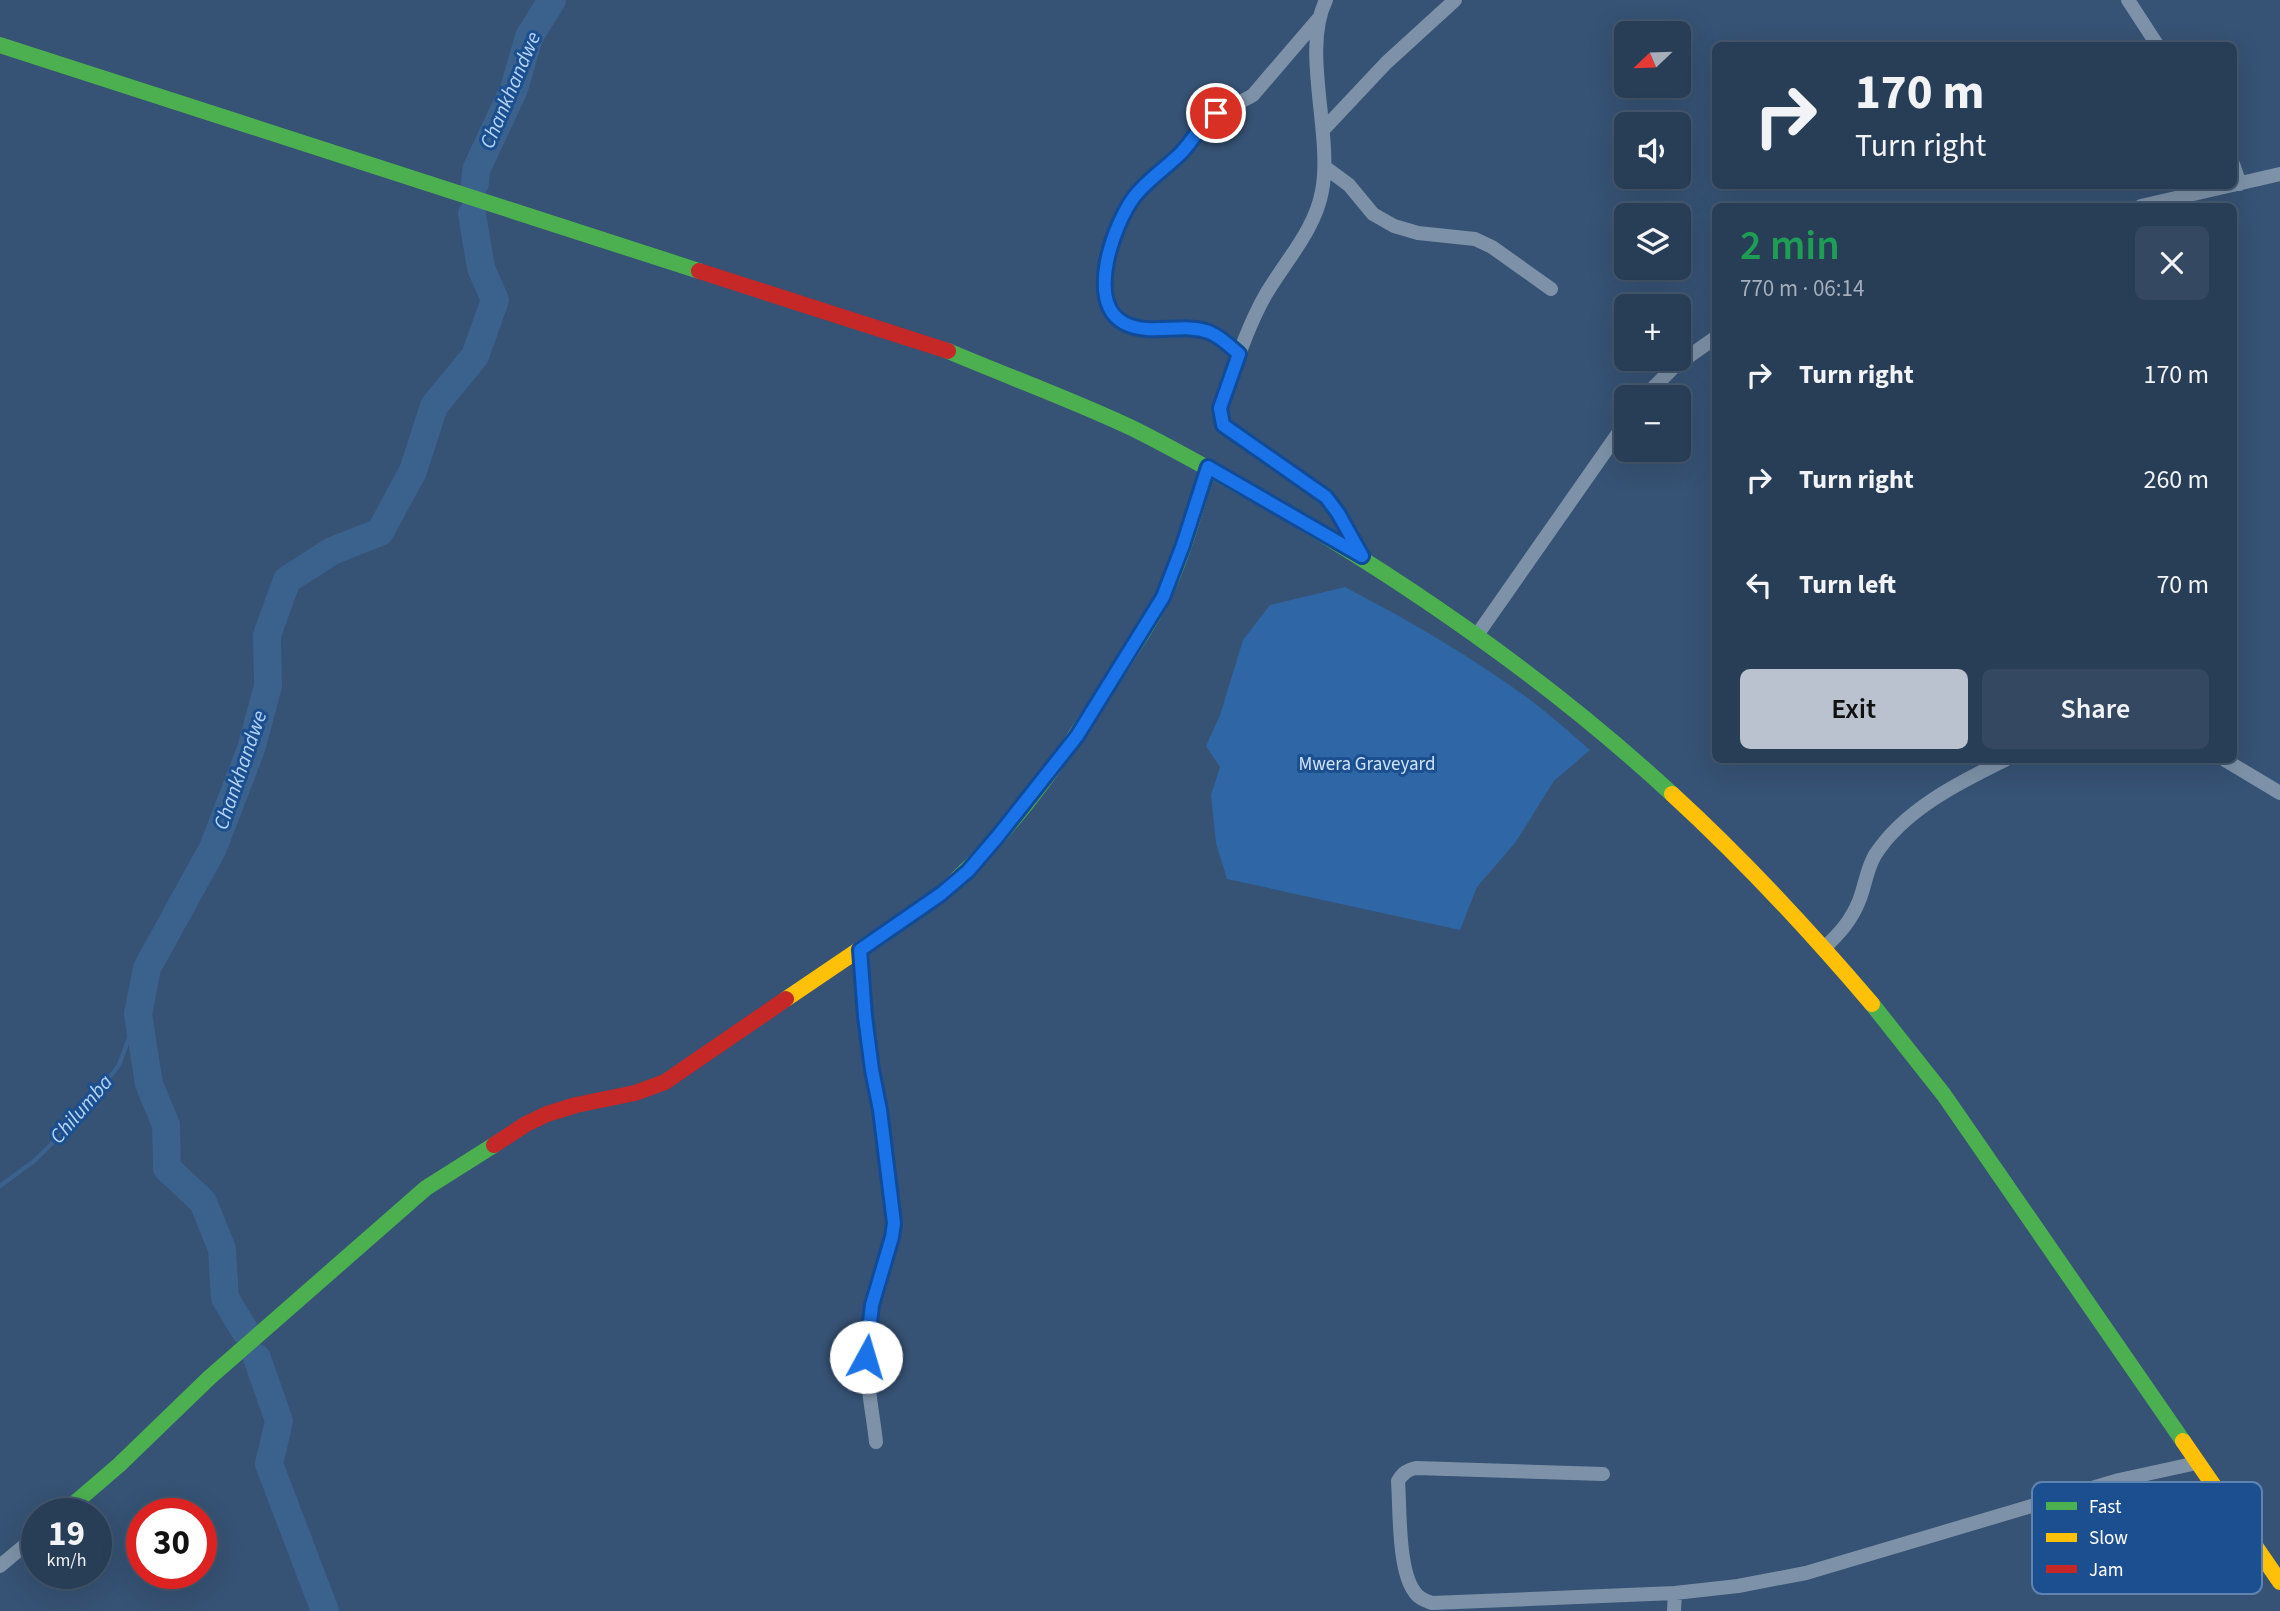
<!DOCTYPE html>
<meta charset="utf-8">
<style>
body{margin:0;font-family:"Source Sans 3",sans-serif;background:#344961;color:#f1f3f6;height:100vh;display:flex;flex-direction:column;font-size:26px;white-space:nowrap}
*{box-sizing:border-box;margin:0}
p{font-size:23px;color:#a5aeba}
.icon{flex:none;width:38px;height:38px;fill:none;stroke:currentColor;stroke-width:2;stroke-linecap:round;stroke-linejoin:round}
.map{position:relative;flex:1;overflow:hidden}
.sheet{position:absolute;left:1712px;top:203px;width:525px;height:560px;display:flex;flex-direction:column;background:#283e57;border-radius:10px;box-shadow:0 7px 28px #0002,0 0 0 2px #44576d}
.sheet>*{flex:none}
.top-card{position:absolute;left:1712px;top:42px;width:525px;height:147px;border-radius:10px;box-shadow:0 7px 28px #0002,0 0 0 2px #44576d;background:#283e57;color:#f1f3f6;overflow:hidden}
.needle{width:46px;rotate:247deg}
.tools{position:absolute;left:1614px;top:21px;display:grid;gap:14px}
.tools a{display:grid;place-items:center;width:77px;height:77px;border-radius:10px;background:#283e57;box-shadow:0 7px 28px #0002,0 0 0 2px #44576d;font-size:35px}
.speed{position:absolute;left:21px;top:1498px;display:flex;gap:14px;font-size:35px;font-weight:700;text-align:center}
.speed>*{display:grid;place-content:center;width:91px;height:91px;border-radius:50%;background:#283e57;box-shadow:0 7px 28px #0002,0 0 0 2px #44576d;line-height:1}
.speed small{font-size:18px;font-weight:400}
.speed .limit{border:10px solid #d22;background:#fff;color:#111}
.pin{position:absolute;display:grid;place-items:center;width:60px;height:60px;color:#fff;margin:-30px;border:4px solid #fff;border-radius:50%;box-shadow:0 2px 7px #0007}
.me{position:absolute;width:77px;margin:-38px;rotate:6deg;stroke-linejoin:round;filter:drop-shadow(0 0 5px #0008)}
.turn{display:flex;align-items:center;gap:24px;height:147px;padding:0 28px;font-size:32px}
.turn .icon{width:91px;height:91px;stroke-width:2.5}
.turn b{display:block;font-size:49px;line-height:60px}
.round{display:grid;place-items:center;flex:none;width:74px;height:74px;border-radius:10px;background:#344961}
.headline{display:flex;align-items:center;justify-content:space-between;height:119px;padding:0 28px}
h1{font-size:42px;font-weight:600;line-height:52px;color:#1e9e55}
.primary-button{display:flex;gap:14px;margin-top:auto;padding:14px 28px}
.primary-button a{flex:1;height:80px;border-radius:10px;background:#b9c2ce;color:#111;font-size:28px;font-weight:600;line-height:80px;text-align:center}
.primary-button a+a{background:#344961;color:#f1f3f6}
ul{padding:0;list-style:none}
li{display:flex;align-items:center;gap:21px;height:105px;padding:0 28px}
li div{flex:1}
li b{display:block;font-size:26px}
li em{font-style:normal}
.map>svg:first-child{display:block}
.green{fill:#2f66a5}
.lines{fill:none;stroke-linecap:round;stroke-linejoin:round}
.stream{stroke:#3b618d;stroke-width:4.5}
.river{stroke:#3b618d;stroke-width:28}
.street{stroke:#7d92a8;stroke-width:14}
.fast{stroke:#4caf50;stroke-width:16}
.slow{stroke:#ffc107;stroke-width:16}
.jam{stroke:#c62828;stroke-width:16}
.route-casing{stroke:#114b97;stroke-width:18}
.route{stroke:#1a73e8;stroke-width:12}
.labels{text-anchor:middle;stroke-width:6;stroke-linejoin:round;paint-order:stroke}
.park-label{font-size:19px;fill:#cfe3fa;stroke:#1b4f8f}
.water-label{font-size:21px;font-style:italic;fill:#b5d3f5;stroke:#1b4f8f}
.key{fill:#1b4f8f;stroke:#5f84b1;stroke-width:2}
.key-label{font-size:19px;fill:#fff}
</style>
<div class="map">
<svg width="2280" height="1611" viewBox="0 0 2280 1611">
<rect width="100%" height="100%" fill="#365274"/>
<path class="green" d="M1345 587C1410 621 1474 658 1533 702 1553 717 1571 734 1590 750L1554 781 1515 843 1477 887 1460 930 1227 879 1216 843 1211 795 1220 767 1206 746 1220 715 1243 640 1270 605Z"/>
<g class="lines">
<path class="stream" d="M0 1186 33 1162 79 1117 119 1065 138 1014"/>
<path class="river" d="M475 183 476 170 514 89 529 37 552 0
M245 1331 225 1298 222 1249 203 1202 167 1168 166 1125 149 1084 138 1014 147 968 213 848 251 749 268 686 267 635 287 580 332 551 380 532 413 471 434 406 475 356 495 300 481 268 472 214
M257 1358 279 1421 269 1464 325 1611"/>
<path class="street" d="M1326 0C1301 51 1333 134 1322 191 1315 230 1286 260 1266 294 1246 329 1234 370 1220 408V417L1230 431 1247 440 1326 497 1338 513 1359 553
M2128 0 2158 46
M1323 130 1386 63 1455 0
M2233 164 2240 184
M1326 168 1349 185 1373 214 1394 226 1418 233 1475 239 1492 247 1551 289
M2141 206 2280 174
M1239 354C1230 346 1221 337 1209 332 1183 322 1152 337 1125 323 1085 303 1114 225 1134 198 1148 180 1169 167 1184 150 1192 141 1197 128 1206 120 1219 108 1238 105 1253 95L1319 18
M1644 397 1675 366 1715 338
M1477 635 1626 422
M2225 760 2280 793
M1824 948C1839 934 1851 921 1859 901 1865 886 1867 868 1875 855 1904 810 1958 783 2005 760
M860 950 862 989 872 1070 880 1110 894 1223C890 1259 873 1292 868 1328 862 1365 872 1405 876 1442
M1603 1474 1416 1468C1407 1470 1403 1473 1398 1481 1400 1509 1398 1569 1414 1591 1418 1598 1424 1600 1432 1603L1675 1593 1738 1586 1806 1573 2119 1480 2197 1463
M0 1566 37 1535
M1674 1611 1675 1593"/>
<path class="fast" d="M0 45 699 271
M948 351C1009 377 1073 400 1134 429 1188 456 1240 486 1292 516 1427 596 1556 687 1672 794
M958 878C1020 821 1067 750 1112 680 1132 649 1154 618 1169 584 1186 546 1196 506 1208 467
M1872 1004 1944 1095 2183 1441
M62 1514 119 1465 209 1378 426 1188 494 1145"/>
<path class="slow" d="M1672 794C1743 859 1809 930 1872 1004
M786 999 941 894 958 878
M2183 1441 2280 1582"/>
<path class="jam" d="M699 271 948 351
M494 1145 526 1124 547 1114 576 1105 635 1093 665 1082 786 999"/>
</g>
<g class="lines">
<defs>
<path id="route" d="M866 1357 872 1305 892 1237 894 1223 880 1110 872 1070 865 1016 860 950 941 894 968 871 998 836 1077 736 1163 597 1183 545 1208 467 1362 556 1338 513 1326 497 1223 425 1220 408 1239 354C1230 346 1221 337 1209 332 1182 322 1151 337 1124 323 1085 302 1114 224 1134 197 1147 180 1166 168 1181 153 1194 140 1200 124 1216 113"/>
</defs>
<use href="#route" class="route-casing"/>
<use href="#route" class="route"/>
</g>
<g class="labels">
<g class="park-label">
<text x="1367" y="770">Mwera Graveyard</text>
</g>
<g class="water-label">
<text transform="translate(510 90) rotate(-67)" y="7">Chankhandwe</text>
<text transform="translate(240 770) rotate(-71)" y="7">Chankhandwe</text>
<text transform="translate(81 1109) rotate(-49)" y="7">Chilumba</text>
</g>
</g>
<rect x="2032" y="1482" width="230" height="112" rx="10" class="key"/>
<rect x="2046" y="1502" width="31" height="8" fill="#4caf50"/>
<rect x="2046" y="1533" width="31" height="9" fill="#ffc107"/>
<rect x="2046" y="1565" width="31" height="8" fill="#c62828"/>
<g class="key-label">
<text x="2089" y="1513">Fast</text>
<text x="2089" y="1544">Slow</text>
<text x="2089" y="1576">Jam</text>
</g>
</svg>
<div class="tools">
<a><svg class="needle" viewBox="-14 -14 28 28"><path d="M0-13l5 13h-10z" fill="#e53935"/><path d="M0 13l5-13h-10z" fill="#a5aeba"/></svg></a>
<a><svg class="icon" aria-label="sound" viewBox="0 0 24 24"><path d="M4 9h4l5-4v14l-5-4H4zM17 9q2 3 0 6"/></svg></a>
<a><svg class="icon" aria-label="layers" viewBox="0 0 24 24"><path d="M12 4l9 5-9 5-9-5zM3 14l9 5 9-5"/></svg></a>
<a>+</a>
<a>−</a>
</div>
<div class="speed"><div>19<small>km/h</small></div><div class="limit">30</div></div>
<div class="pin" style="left:1216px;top:113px;background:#d93025"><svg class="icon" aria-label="arrive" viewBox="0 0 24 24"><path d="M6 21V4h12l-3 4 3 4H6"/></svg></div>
<svg class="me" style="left:866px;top:1357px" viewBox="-20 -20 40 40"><circle r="19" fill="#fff"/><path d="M0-13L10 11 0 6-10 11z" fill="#1a73e8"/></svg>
<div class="top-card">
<div class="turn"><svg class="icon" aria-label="right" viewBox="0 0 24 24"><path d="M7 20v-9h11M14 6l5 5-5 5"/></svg><div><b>170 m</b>Turn right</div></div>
</div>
<section class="sheet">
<div class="headline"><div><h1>2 min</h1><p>770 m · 06:14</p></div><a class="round"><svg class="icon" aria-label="close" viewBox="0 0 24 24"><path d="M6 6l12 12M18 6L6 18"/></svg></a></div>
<ul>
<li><svg class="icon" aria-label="right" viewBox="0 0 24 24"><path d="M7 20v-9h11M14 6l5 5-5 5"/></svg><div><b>Turn right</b></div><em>170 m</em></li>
<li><svg class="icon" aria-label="right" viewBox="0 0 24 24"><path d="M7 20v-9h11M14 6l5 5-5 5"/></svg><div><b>Turn right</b></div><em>260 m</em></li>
<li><svg class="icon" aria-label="left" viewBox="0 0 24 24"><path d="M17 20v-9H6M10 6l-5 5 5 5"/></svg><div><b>Turn left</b></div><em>70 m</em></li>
</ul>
<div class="primary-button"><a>Exit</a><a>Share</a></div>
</section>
</div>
